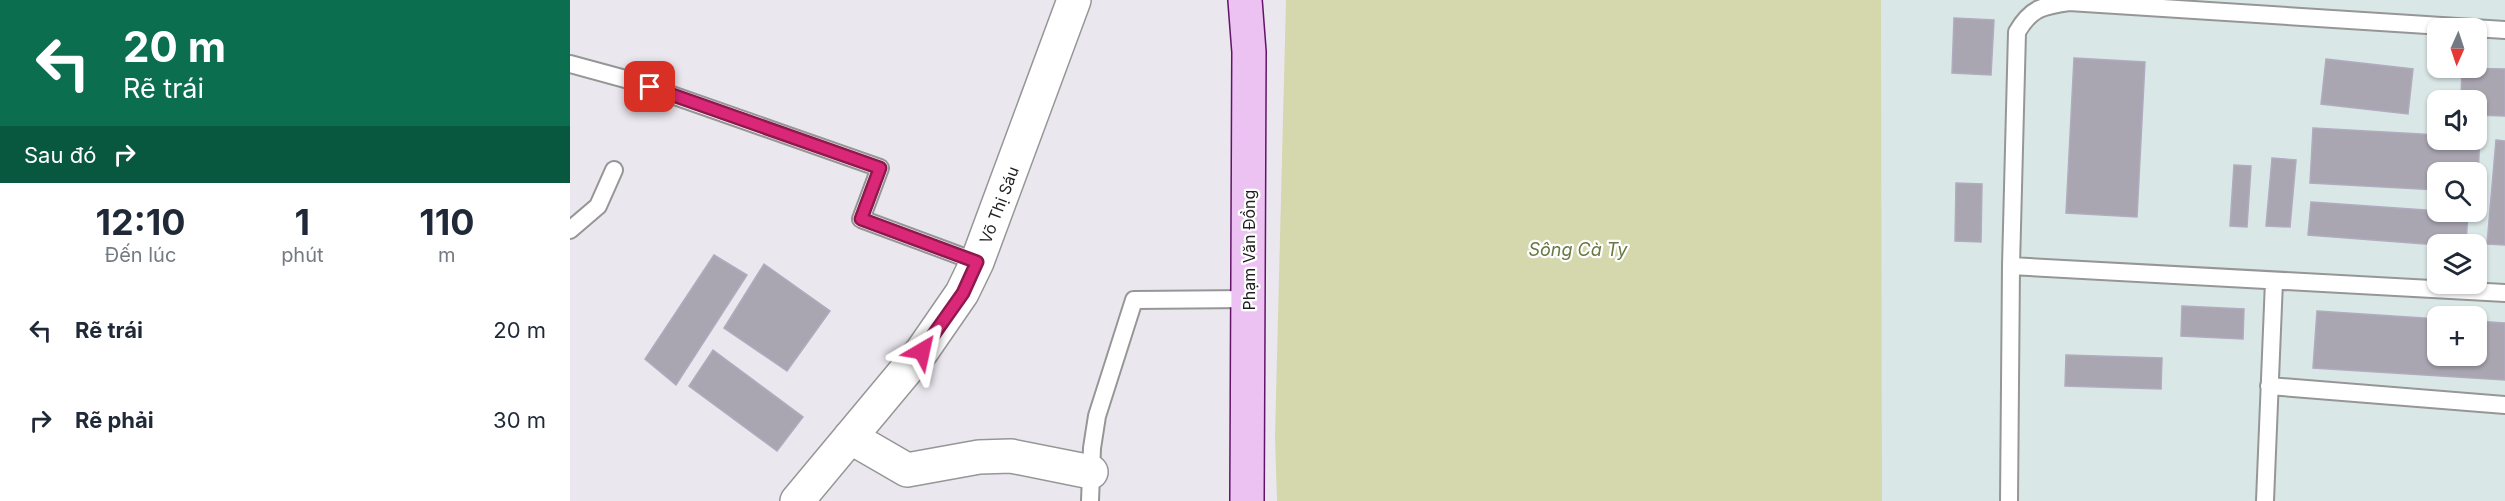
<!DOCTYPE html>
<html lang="vi">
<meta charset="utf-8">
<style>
body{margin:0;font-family:Inter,sans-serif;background:#f2f2f3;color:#1f2937;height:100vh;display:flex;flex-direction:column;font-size:22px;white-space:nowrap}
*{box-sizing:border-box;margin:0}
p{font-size:20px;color:#747a83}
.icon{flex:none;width:33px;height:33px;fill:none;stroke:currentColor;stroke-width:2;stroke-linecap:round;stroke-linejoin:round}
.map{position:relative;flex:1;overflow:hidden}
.sheet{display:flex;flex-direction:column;background:#fff;width:570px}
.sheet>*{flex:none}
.guide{background:#0b6e4f;color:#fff;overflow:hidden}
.needle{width:39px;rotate:183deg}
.controls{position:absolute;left:1857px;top:18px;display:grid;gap:12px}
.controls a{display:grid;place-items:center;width:60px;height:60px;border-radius:12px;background:#fff;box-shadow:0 2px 4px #0004;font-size:30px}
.pin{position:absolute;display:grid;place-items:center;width:51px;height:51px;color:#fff;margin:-26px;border-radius:12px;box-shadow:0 3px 9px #0006}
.me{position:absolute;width:66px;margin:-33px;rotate:36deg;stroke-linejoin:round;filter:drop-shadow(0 0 4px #0008)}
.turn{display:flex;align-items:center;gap:21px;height:126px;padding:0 24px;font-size:27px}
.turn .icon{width:78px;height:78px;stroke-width:2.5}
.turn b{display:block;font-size:42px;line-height:51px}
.then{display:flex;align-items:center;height:57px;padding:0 24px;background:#0003;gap:12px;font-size:22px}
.eta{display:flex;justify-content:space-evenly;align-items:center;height:102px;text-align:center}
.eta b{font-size:36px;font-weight:700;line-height:42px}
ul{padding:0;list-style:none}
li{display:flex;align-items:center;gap:18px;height:90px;padding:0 24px}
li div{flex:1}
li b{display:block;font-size:22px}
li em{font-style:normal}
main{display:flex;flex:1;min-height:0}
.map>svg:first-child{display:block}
.industrial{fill:#dae7e7;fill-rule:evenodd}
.water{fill:#d5d7ad}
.building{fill:#a9a6b1;stroke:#b0abbf;stroke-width:1.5}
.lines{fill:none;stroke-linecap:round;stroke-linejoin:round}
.lane-casing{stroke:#969696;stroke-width:20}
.street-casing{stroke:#969696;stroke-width:36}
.secondary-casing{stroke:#63136a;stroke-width:36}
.lane{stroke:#fff;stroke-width:16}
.street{stroke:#fff;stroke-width:33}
.secondary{stroke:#ebc2f2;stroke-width:33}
.route-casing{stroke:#8e194d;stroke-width:15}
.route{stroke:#db2777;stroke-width:10}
.labels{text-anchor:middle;stroke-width:4.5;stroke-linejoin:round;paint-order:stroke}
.street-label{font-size:16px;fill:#1f1f1f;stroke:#fff}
.water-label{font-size:18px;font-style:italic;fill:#677842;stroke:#fff}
</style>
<main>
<section class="sheet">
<div class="guide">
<div class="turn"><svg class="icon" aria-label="left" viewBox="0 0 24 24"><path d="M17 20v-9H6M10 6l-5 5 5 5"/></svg><div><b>20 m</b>Rẽ trái</div></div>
<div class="then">Sau đó<svg class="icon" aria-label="right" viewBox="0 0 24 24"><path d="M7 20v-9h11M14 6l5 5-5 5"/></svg></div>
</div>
<div class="eta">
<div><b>12:10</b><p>Đến lúc</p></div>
<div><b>1</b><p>phút</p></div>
<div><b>110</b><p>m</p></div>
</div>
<ul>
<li><svg class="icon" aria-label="left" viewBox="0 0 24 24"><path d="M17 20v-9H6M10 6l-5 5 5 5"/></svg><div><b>Rẽ trái</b></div><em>20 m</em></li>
<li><svg class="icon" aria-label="right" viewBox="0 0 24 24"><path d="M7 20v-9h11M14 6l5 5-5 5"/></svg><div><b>Rẽ phải</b></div><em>30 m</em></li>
</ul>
</section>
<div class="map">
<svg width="1935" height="501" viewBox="0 0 1935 501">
<rect width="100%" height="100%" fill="#ebe7ef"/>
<path class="industrial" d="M1311 0H1935V501H1312ZM1868 28H1906V68H1868ZM1868 100H1906V140H1868ZM1868 172H1906V212H1868ZM1868 244H1906V284H1868ZM1868 316H1906V356H1868Z"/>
<path class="water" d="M716 0H1311L1312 501H707L705 437Z"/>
<path class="building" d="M1384 18 1424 20 1421 75 1382 73Z
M1504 58 1575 62 1567 217 1496 213Z
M1756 59 1843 69 1838 114 1751 104Z
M1892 68 1935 69V116L1906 115V100H1891Z
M1743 128 1868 135V140H1906V137H1910L1907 192 1906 172H1868V190L1740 183Z
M1926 140 1935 141V245L1917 244Z
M1702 158 1726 160 1720 227 1696 226Z
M1664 165 1681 166 1677 227 1660 226Z
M1386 183 1412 184 1411 242 1385 241Z
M1741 202 1898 213 1896 244 1868 245 1738 235Z
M144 255 177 275 106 385 75 359Z
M194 264 260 311 217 371 154 328Z
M1612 306 1674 309 1673 339 1611 336Z
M1747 311 1868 319V356H1906V321L1935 323V380L1743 368Z
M143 350 233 417 207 451 119 386Z
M1496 355 1592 358 1591 389 1495 386Z"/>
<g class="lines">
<defs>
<path id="lane" d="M0 64 59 80 310 168 291 219 407 262
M0 230 28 206 44 170
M1441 266 1935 293
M1699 386 1935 405
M520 501 522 448 527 416 564 300 679 299
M1439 501 1441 266 1447 32C1461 8 1472 6 1499 2L1935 30
M1695 501 1704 281"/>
<path id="street" d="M280 437 337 470 409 457 441 456 521 472
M227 501 352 351 392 293 407 262 504 0"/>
<path id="secondary" d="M675 0 679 52 677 501"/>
</defs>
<use href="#lane" class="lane-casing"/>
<use href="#street" class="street-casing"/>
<use href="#secondary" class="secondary-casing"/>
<use href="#lane" class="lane"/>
<use href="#street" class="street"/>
<use href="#secondary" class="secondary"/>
</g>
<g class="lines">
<defs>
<path id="route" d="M80 87 310 168 291 219 407 262 393 293 352 351"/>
</defs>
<use href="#route" class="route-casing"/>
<use href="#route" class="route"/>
</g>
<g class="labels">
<g class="street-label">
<text transform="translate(429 205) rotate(-69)" y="6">Võ Thị Sáu</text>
<text transform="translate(679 250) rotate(-90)" y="6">Phạm Văn Đồng</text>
</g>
<g class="water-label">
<text x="1008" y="256">Sông Cà Ty</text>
</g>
</g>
</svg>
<div class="controls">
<a><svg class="needle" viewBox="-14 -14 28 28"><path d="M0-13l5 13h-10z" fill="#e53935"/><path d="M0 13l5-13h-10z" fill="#747a83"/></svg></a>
<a><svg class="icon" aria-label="sound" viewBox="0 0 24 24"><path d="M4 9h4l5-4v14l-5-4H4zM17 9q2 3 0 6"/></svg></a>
<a><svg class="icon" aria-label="search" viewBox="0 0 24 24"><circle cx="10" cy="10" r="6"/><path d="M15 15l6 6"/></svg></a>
<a><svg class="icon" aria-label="layers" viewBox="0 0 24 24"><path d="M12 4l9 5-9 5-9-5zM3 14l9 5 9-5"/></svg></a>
<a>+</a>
</div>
<div class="pin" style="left:80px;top:87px;background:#d93025"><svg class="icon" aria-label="arrive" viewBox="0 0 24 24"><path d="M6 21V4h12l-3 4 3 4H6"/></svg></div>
<svg class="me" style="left:352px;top:351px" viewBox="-20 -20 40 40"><path d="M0-17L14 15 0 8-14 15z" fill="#db2777" stroke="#fff" stroke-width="4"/></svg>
</div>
</main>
